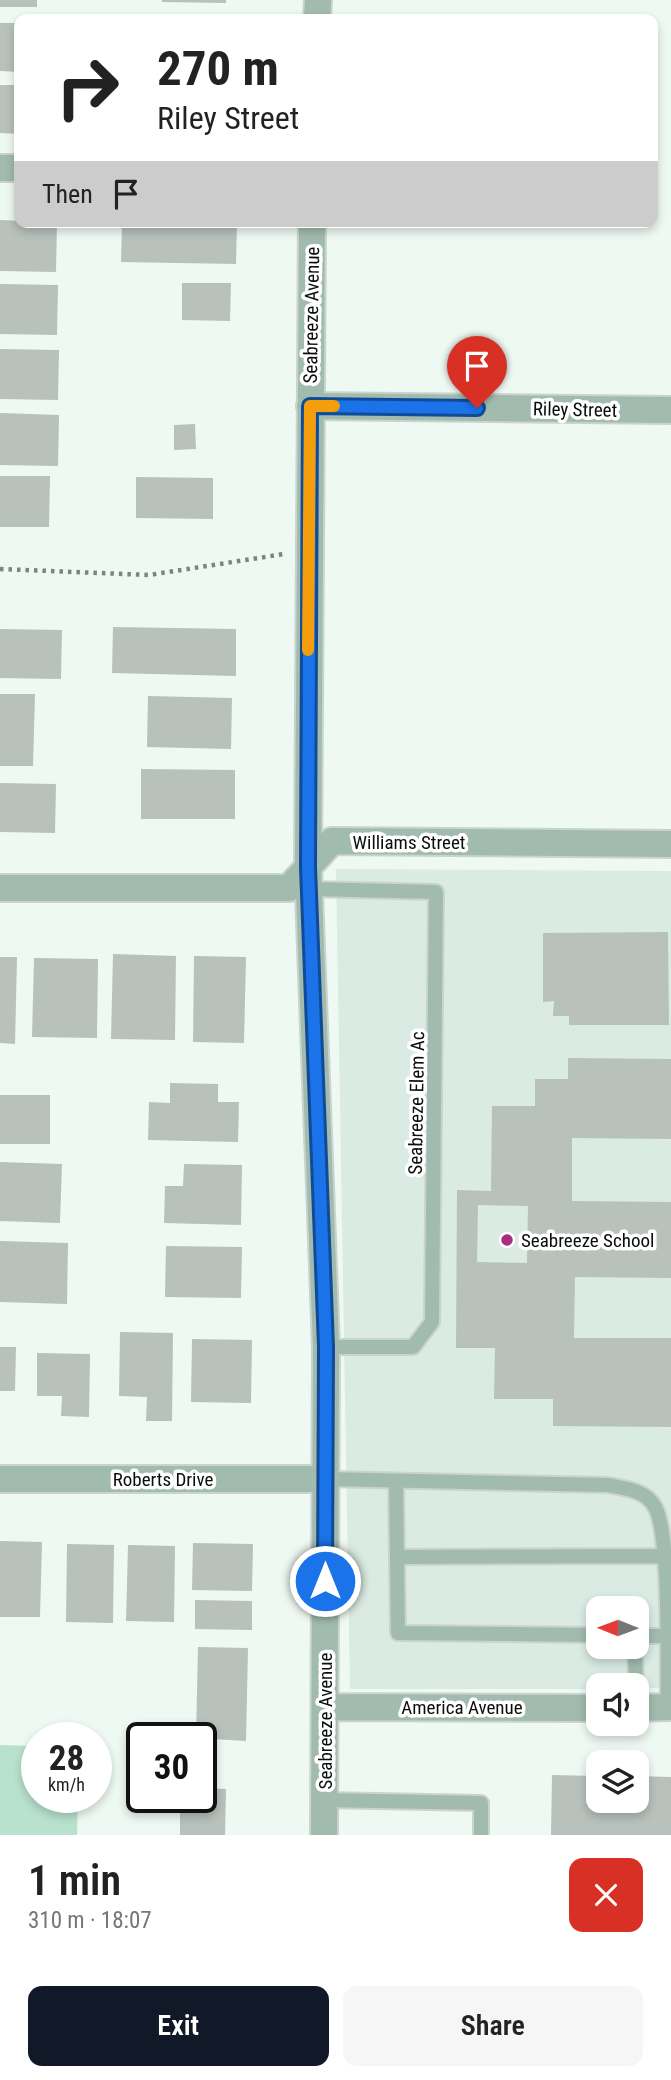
<!DOCTYPE html>
<meta charset="utf-8">
<style>
body{margin:0;font-family:"Roboto Condensed",sans-serif;background:#f6f6f6;color:#222;height:100vh;display:flex;flex-direction:column;font-size:26px;white-space:nowrap}
*{box-sizing:border-box;margin:0}
p{font-size:23px;color:#767676}
.icon{flex:none;width:38px;height:38px;fill:none;stroke:currentColor;stroke-width:2;stroke-linecap:round;stroke-linejoin:round}
.map{position:relative;height:1835px;overflow:hidden}
.details{display:flex;flex-direction:column;background:#fff;flex:1}
.details>*{flex:none}
.banner{position:absolute;left:14px;top:14px;width:644px;height:214px;border-radius:14px;box-shadow:0 4px 10px #0003;background:#fff;color:#222;overflow:hidden}
.needle{width:46px;rotate:271deg}
.fabs{position:absolute;left:586px;top:1596px;display:grid;gap:14px}
.fabs a{display:grid;place-items:center;width:63px;height:63px;border-radius:14px;background:#fff;box-shadow:0 4px 10px #0003;font-size:35px}
.speed{position:absolute;left:21px;top:1722px;display:flex;gap:14px;font-size:35px;font-weight:700;text-align:center}
.speed>*{display:grid;place-content:center;width:91px;height:91px;border-radius:50%;background:#fff;box-shadow:0 4px 10px #0003;line-height:1}
.speed small{font-size:18px;font-weight:400}
.speed .limit{border:4px solid #111;border-radius:10px;background:#fff;color:#111}
.pin{position:absolute;display:grid;place-items:center;width:60px;height:60px;color:#fff;margin:-72px -30px;border-radius:50% 50% 50% 0;rotate:-45deg;box-shadow:0 0 7px #0007}
.pin .icon{rotate:45deg}
.me{position:absolute;width:77px;margin:-38px;rotate:0deg;stroke-linejoin:round;filter:drop-shadow(0 0 5px #0008)}
.turn{display:flex;align-items:center;gap:24px;height:147px;padding:0 28px;font-size:32px}
.turn .icon{width:91px;height:91px;stroke-width:2.5}
.turn b{display:block;font-size:49px;line-height:60px}
.then{display:flex;align-items:center;height:66px;padding:0 28px;background:#0003;gap:14px;font-size:26px}
.round{display:grid;place-items:center;flex:none;width:74px;height:74px;border-radius:14px;background:#f6f6f6}
.headline{display:flex;align-items:center;justify-content:space-between;height:119px;padding:0 28px}
h1{font-size:42px;font-weight:600;line-height:52px}
.cta{display:flex;gap:14px;margin-top:auto;padding:14px 28px}
.cta a{flex:1;height:80px;border-radius:14px;background:#111827;color:#fff;font-size:28px;font-weight:600;line-height:80px;text-align:center}
.cta a+a{background:#f6f6f6;color:#222}
.map>svg:first-child{display:block}
.built{fill:#daebe3;fill-rule:evenodd}
.green{fill:#b9e2ce}
.building{fill:#b8c1bc;fill-rule:evenodd}
.lines{fill:none;stroke-linecap:round;stroke-linejoin:round}
.lane-casing{stroke:#cad3ce;stroke-width:18}
.street-casing{stroke:#cad3ce;stroke-width:30}
.path{stroke:#7d8480;stroke-width:4.5;stroke-dasharray:3.5 5;stroke-linecap:butt}
.lane{stroke:#a1bcae;stroke-width:14}
.street{stroke:#a1bcae;stroke-width:26}
.route-casing{stroke:#114b97;stroke-width:18}
.route{stroke:#1a73e8;stroke-width:12}
.slow{stroke:#f59e0b;stroke-width:12}
.poi-dot{fill:#a92d81;stroke:#fff;stroke-width:2.5}
.labels{text-anchor:middle;stroke-width:7;stroke-linejoin:round;paint-order:stroke}
.street-label{font-size:19px;fill:#090d0b;stroke:#fff}
.poi-label{font-size:19px;fill:#090d0b;stroke:#fff;text-anchor:start}
</style>
<div class="map">
<svg width="671" height="1835" viewBox="0 0 671 1835">
<rect width="100%" height="100%" fill="#eff9f3"/>
<path class="built" d="M336 869 671 871V1689L598 1685V1689H350ZM598 1608H637V1647H598Z"/>
<path class="green" d="M0 1745 37 1746V1797H78L77 1835H0Z"/>
<path class="building" d="M0 0H37V7H0Z
M162 0H226V3L162 2Z
M0 23H19V72L0 71Z
M0 85H19V134L0 133Z
M0 220 57 222 56 272 0 271Z
M122 222H237L236 264 121 262Z
M182 283H231L230 321 182 320Z
M0 284 58 285 57 335 0 334Z
M0 349 59 350 58 400 0 399Z
M0 413 59 415 58 466 0 465Z
M195 424 196 449 174 450V425Z
M0 476H50L49 527H0Z
M136 477 213 478V519L136 518Z
M113 627 236 629V676L112 673Z
M0 629 62 630 61 679 0 678Z
M0 694H35L33 766H0Z
M148 696 232 698 231 749 147 747Z
M141 769 235 770V819H141Z
M0 783 56 784 55 833 0 832Z
M668 932 669 1025H569V1016H553L554 1001 543 1002V933Z
M113 954 176 956 175 1040 111 1039Z
M194 956 246 957 244 1043 193 1042Z
M0 957H17L15 1044 0 1043Z
M34 958 98 959 97 1038 32 1037Z
M568 1058 671 1059V1139L572 1138V1201L671 1202V1278L575 1277 574 1338H671V1427L553 1426V1399H494L495 1348H456L457 1190 491 1191 492 1106H535V1079H568ZM478 1205 528 1206 527 1263 477 1262Z
M170 1083 218 1084V1102H239L238 1142 148 1140 149 1102 170 1103Z
M0 1095H50V1144H0Z
M0 1162 62 1164 60 1223 0 1221Z
M184 1164 242 1165 241 1225 164 1223 165 1186H183Z
M0 1241 68 1243 67 1304 0 1302Z
M166 1246 242 1247 241 1298 165 1297Z
M120 1332 173 1333 172 1421H146L147 1397 119 1396Z
M192 1339 252 1340 251 1403 191 1402Z
M0 1347H16L15 1391H0Z
M37 1353 90 1354 89 1417 61 1416 62 1396H37Z
M0 1541 42 1542 40 1617H0Z
M193 1543 253 1544 252 1591 192 1590Z
M67 1544 114 1545 113 1623 66 1622Z
M128 1545 175 1546 174 1622 126 1621Z
M195 1600 252 1601V1630L195 1629Z
M198 1647 248 1648 246 1741 196 1738Z
M552 1775 598 1776V1801H637V1776L671 1777V1835H551Z
M201 1788 226 1789 225 1835H180V1797H201Z"/>
<g class="lines">
<defs>
<path id="lane" d="M310 889 436 892 432 1322 413 1347H326
M326 1479 607 1485C624 1488 646 1490 655 1507 671 1536 667 1668 668 1707
M396 1481 398 1633 598 1635
M397 1557 663 1556
M637 1636H666
M635 1647 636 1685
M324 1800 481 1803V1835"/>
<path id="street" d="M317 19 318 0
M0 168H19
M312 222 308 867 326 1347 324 1835
M310 406 671 410
M0 888H289L332 841 671 844
M0 1479H326
M325 1707 598 1708
M637 1708 671 1707"/>
</defs>
<use href="#lane" class="lane-casing"/>
<use href="#street" class="street-casing"/>
<path class="path" d="M0 569 149 575 284 554"/>
<use href="#lane" class="lane"/>
<use href="#street" class="street"/>
</g>
<g class="lines">
<defs>
<path id="route" d="M325 1581 326 1347 308 867 310 406 477 408"/>
</defs>
<use href="#route" class="route-casing"/>
<use href="#route" class="route"/>
<path class="slow" d="M308 650 310 406H334"/>
</g>
<circle class="poi-dot" cx="507" cy="1240" r="7"/>
<g class="labels">
<g class="street-label">
<text transform="translate(311 315) rotate(-89)" y="7">Seabreeze Avenue</text>
<text transform="translate(575 409) rotate(1)" y="7">Riley Street</text>
<text x="409" y="849">Williams Street</text>
<text transform="translate(416 1103) rotate(-89)" y="7">Seabreeze Elem Ac</text>
<text x="163" y="1486">Roberts Drive</text>
<text x="462" y="1714">America Avenue</text>
<text transform="translate(325 1721) rotate(-90)" y="7">Seabreeze Avenue</text>
</g>
<g class="poi-label">
<text x="521" y="1247">Seabreeze School</text>
</g>
</g>
</svg>
<div class="fabs">
<a><svg class="needle" viewBox="-14 -14 28 28"><path d="M0-13l5 13h-10z" fill="#e53935"/><path d="M0 13l5-13h-10z" fill="#767676"/></svg></a>
<a><svg class="icon" aria-label="sound" viewBox="0 0 24 24"><path d="M4 9h4l5-4v14l-5-4H4zM17 9q2 3 0 6"/></svg></a>
<a><svg class="icon" aria-label="layers" viewBox="0 0 24 24"><path d="M12 4l9 5-9 5-9-5zM3 14l9 5 9-5"/></svg></a>
</div>
<div class="speed"><div>28<small>km/h</small></div><div class="limit">30</div></div>
<div class="pin" style="left:477px;top:408px;background:#d93025"><svg class="icon" aria-label="arrive" viewBox="0 0 24 24"><path d="M6 21V4h12l-3 4 3 4H6"/></svg></div>
<svg class="me" style="left:325px;top:1581px" viewBox="-20 -20 40 40"><circle r="17" fill="#1a73e8" stroke="#fff" stroke-width="3"/><path d="M0-11L8 9 0 5-8 9z" fill="#fff"/></svg>
<div class="banner">
<div class="turn"><svg class="icon" aria-label="right" viewBox="0 0 24 24"><path d="M7 20v-9h11M14 6l5 5-5 5"/></svg><div><b>270 m</b>Riley Street</div></div>
<div class="then">Then<svg class="icon" aria-label="arrive" viewBox="0 0 24 24"><path d="M6 21V4h12l-3 4 3 4H6"/></svg></div>
</div>
</div>
<section class="details">
<div class="headline"><div><h1>1 min</h1><p>310 m · 18:07</p></div><a class="round" style="background:#d93025;color:#fff"><svg class="icon" aria-label="close" viewBox="0 0 24 24"><path d="M6 6l12 12M18 6L6 18"/></svg></a></div>
<div class="cta"><a>Exit</a><a>Share</a></div>
</section>
